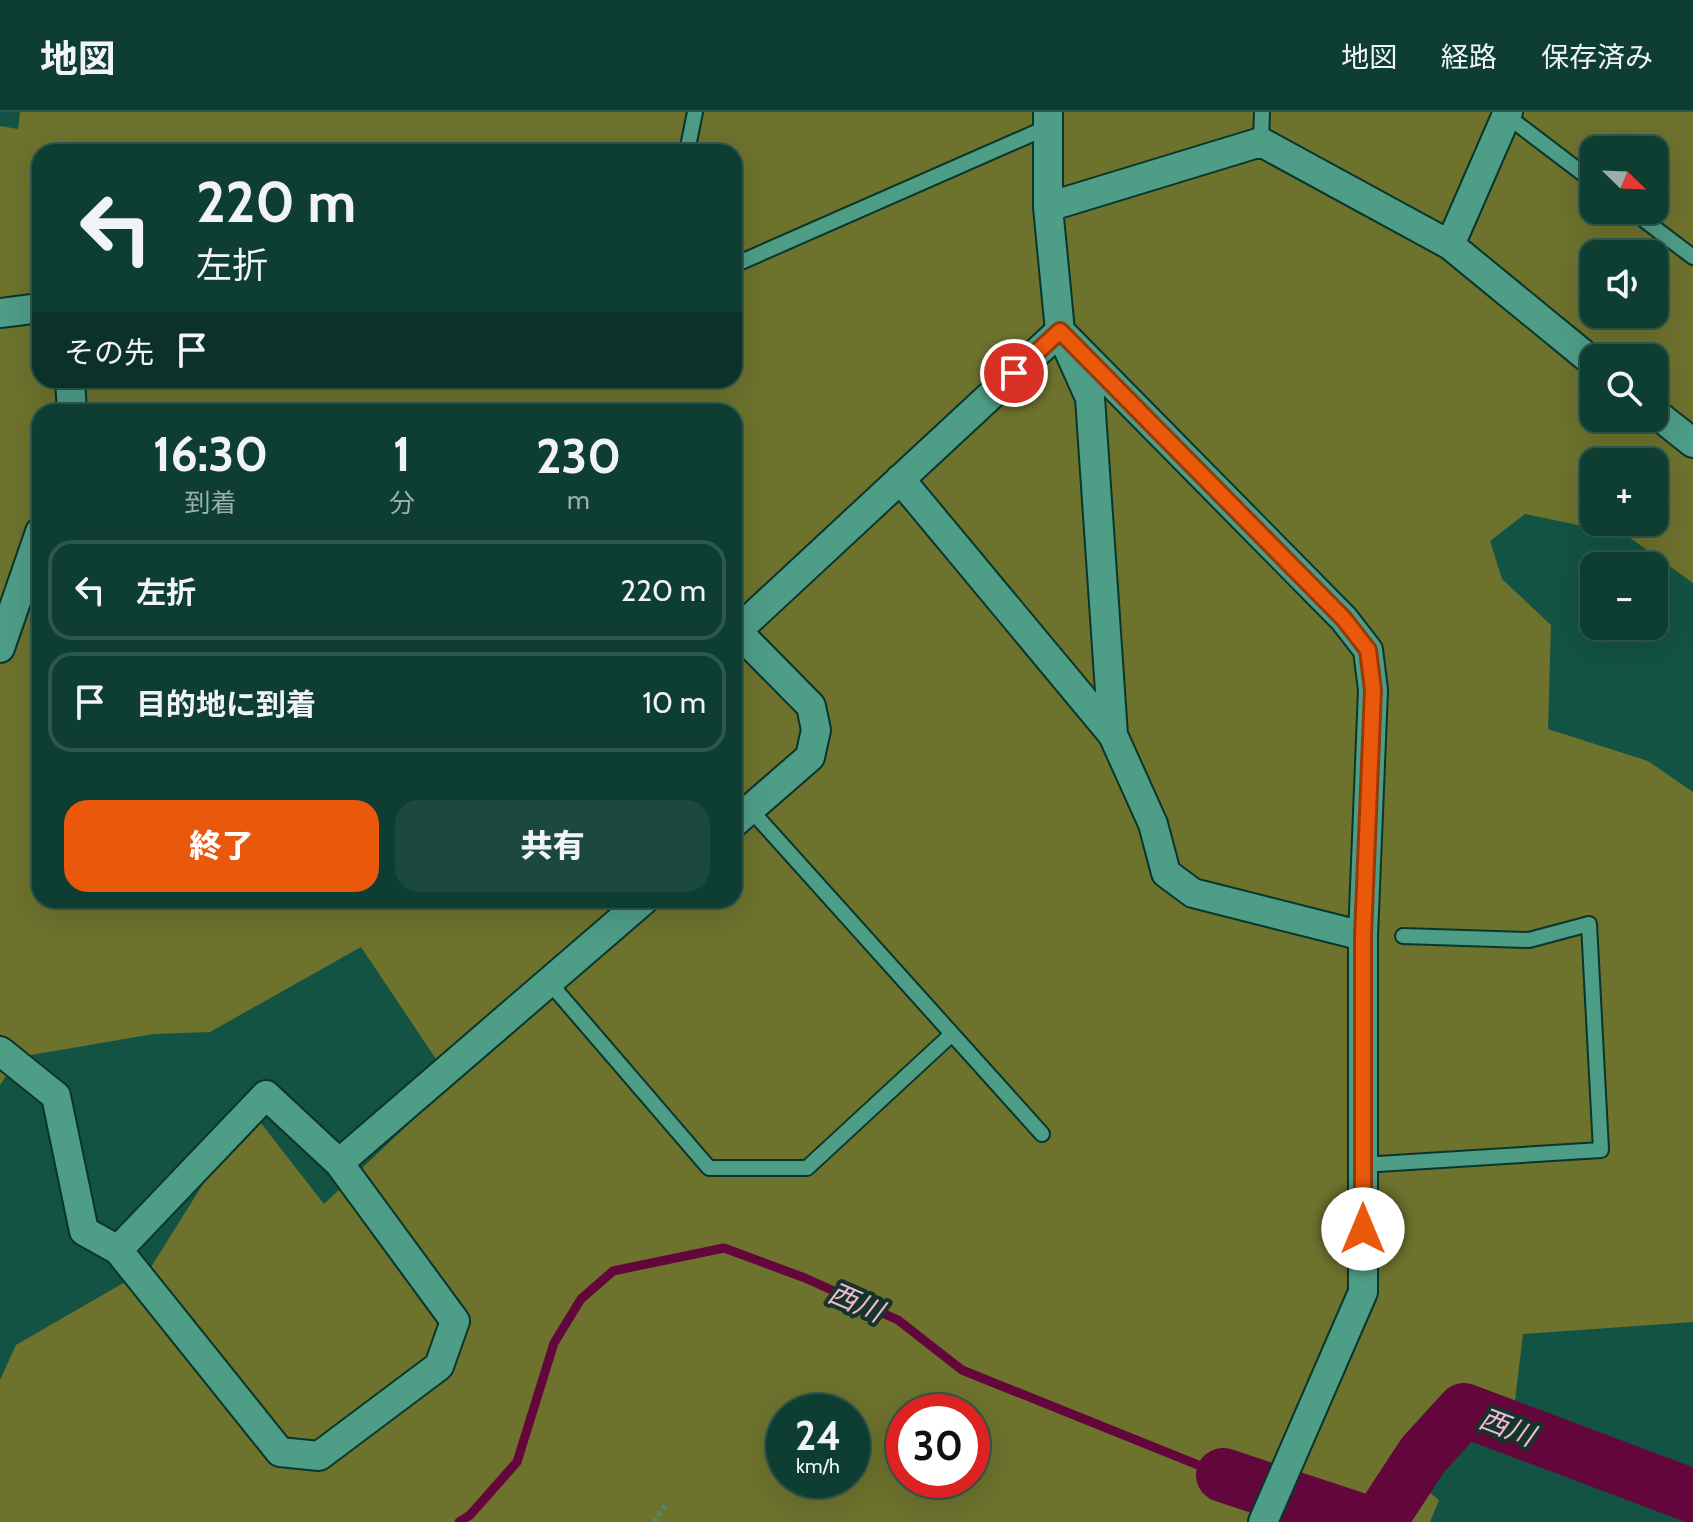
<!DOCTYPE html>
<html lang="ja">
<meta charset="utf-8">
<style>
body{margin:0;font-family:Cabin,"Noto Sans JP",sans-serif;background:#1c493e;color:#f1f3f6;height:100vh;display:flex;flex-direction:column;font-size:30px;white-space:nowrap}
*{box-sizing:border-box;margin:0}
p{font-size:26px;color:#9baeac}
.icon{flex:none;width:44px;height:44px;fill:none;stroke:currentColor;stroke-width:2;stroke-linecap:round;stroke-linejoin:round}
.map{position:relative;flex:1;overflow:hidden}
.sheet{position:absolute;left:32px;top:292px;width:710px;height:504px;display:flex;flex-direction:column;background:#0e3e32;border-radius:24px;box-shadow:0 8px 32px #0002,0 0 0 2px #2e574d}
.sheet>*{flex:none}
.top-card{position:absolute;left:32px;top:32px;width:710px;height:244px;border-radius:24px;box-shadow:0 8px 32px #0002,0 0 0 2px #2e574d;background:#0e3e32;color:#f1f3f6;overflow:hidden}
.needle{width:52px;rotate:113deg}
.controls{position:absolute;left:1580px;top:24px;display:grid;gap:16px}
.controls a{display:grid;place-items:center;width:88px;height:88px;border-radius:16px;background:#0e3e32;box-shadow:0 8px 32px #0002,0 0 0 2px #2e574d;font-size:40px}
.speed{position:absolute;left:766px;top:1282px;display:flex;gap:16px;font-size:40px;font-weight:700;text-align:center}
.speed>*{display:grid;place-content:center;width:104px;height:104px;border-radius:50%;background:#0e3e32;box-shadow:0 8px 32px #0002,0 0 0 2px #2e574d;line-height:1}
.speed small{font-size:20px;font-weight:400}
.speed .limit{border:12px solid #d22;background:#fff;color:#111}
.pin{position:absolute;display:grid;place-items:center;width:68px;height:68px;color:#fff;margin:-34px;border:4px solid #fff;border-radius:50%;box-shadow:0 2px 8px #0007}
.me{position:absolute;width:88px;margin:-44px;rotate:0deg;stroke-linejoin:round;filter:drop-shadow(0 0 6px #0008)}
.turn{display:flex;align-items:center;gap:28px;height:168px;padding:0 32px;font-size:36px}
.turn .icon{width:104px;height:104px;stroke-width:2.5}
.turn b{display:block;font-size:56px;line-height:68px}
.then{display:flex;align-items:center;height:76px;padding:0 32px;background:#0003;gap:16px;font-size:30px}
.eta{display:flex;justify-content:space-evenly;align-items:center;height:136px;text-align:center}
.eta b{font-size:48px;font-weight:800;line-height:56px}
.action{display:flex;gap:16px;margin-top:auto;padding:16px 32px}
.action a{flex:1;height:92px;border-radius:24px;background:#ea580c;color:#fff;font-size:32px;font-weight:800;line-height:92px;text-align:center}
.action a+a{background:#1c493e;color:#f1f3f6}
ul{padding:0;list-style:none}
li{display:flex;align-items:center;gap:24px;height:100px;margin:0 16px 12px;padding:0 16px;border:4px solid #2e574d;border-radius:24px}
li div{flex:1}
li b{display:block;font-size:30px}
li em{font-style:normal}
header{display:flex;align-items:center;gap:48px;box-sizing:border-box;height:112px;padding:0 40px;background:#0e3e32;border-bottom:2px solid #2e574d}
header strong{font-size:38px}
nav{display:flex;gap:44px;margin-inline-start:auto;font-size:28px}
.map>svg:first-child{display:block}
.green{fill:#6d722d;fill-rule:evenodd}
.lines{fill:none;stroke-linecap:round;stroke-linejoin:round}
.stream{stroke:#63063c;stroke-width:9}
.river{stroke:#63063c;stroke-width:54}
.lane-casing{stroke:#09362b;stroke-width:18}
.street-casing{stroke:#09362b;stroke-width:32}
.path{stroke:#4f8778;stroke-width:5;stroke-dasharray:4 4;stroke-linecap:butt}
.lane{stroke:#4e9d87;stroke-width:14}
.street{stroke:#4e9d87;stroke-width:28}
.route-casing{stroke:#983908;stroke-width:20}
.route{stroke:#ea580c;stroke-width:14}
.labels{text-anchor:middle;stroke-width:8;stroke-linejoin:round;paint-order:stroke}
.water-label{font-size:28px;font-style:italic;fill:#f4b6cf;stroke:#13352b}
</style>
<header>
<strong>地図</strong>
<nav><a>地図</a><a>経路</a><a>保存済み</a></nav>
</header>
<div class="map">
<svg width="1693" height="1410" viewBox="0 0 1693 1410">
<rect width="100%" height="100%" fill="#135343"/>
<path class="green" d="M20 0H1693V471L1626 423 1525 402 1490 429 1502 467 1551 513 1548 617 1648 649 1693 680V1210L1523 1222 1510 1331 1465 1312 1419 1372 1439 1388 1430 1410H0V1268L16 1233 151 1155 250 997 324 1092 452 971 361 835 210 920 154 922 19 945 0 973V14L18 17ZM1594 38H1654V98H1594ZM40 40H734V268H40ZM1594 142H1654V202H1594ZM1594 246H1654V306H1594ZM40 300H734V788H40ZM1594 350H1654V410H1594ZM784 1300H852V1368H784ZM904 1300H972V1368H904Z"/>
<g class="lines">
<path class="stream" d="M459 1410 470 1403 517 1350 554 1231 581 1187 613 1159 724 1136 805 1166 898 1208 962 1258 1223 1363"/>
<path class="river" d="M1223 1363 1365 1410
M1366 1410 1383 1404 1423 1343 1464 1298 1693 1384"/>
<defs>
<path id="lane" d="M1507 4 1594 70
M1261 30 1262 0
M687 40 695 0
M1631 98 1693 145
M734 153 1048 15
M750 697 1042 1022
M549 870 709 1056H807L952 922
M1362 1053 1601 1038 1589 812 1529 828 1403 824"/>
<path id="street" d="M1048 0V95L1060 219 1090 286 1113 623 1153 712 1166 761 1193 781 1363 824
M1048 95 1261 30 1450 133 1594 251
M1450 133 1508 0
M0 201 40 196
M1060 219 1344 507 1368 538 1373 578 1363 824V1180L1263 1410
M70 268 72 300
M1654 300 1693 331
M900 367 1113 623
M0 536 40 420
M734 711 810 645 816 618 811 594 737 519 1060 219
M0 939 56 984 84 1119 118 1138
M266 983 339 1051 455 1209 439 1254 319 1344 280 1340 118 1138Z
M339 1051 644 788"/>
</defs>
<use href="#lane" class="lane-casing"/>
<use href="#street" class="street-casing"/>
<path class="path" d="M654 1410 665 1393"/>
<use href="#lane" class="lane"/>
<use href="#street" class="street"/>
</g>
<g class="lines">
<defs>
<path id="route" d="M1014 261 1060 219 1344 507 1368 538 1373 578 1363 824V1117"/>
</defs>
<use href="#route" class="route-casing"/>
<use href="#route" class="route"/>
</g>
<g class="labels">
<g class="water-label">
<text transform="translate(856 1190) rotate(23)" y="10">西川</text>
<text transform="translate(1507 1315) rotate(21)" y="10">西川</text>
</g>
</g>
</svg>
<div class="controls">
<a><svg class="needle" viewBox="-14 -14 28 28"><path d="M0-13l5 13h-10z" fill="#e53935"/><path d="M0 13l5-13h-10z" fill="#9baeac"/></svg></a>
<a><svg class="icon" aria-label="sound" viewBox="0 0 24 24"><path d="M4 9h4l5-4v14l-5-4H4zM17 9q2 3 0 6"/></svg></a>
<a><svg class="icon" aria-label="search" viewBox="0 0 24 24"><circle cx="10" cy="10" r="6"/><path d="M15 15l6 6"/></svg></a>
<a>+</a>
<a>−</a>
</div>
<div class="speed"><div>24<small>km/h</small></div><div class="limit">30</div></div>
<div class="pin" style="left:1014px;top:261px;background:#d93025"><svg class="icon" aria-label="arrive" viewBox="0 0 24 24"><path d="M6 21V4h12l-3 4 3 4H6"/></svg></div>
<svg class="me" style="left:1363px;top:1117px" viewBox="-20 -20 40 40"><circle r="19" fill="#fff"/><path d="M0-13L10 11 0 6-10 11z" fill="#ea580c"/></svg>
<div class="top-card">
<div class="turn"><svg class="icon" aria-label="left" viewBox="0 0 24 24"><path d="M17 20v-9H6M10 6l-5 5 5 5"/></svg><div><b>220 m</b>左折</div></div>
<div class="then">その先<svg class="icon" aria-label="arrive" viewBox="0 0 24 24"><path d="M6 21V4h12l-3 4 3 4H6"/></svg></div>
</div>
<section class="sheet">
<div class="eta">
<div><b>16:30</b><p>到着</p></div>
<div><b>1</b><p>分</p></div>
<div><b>230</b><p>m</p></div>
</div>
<ul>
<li><svg class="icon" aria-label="left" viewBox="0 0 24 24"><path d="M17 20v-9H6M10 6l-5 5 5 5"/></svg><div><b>左折</b></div><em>220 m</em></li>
<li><svg class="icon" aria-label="arrive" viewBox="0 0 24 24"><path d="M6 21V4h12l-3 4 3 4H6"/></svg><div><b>目的地に到着</b></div><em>10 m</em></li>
</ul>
<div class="action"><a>終了</a><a>共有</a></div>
</section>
</div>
